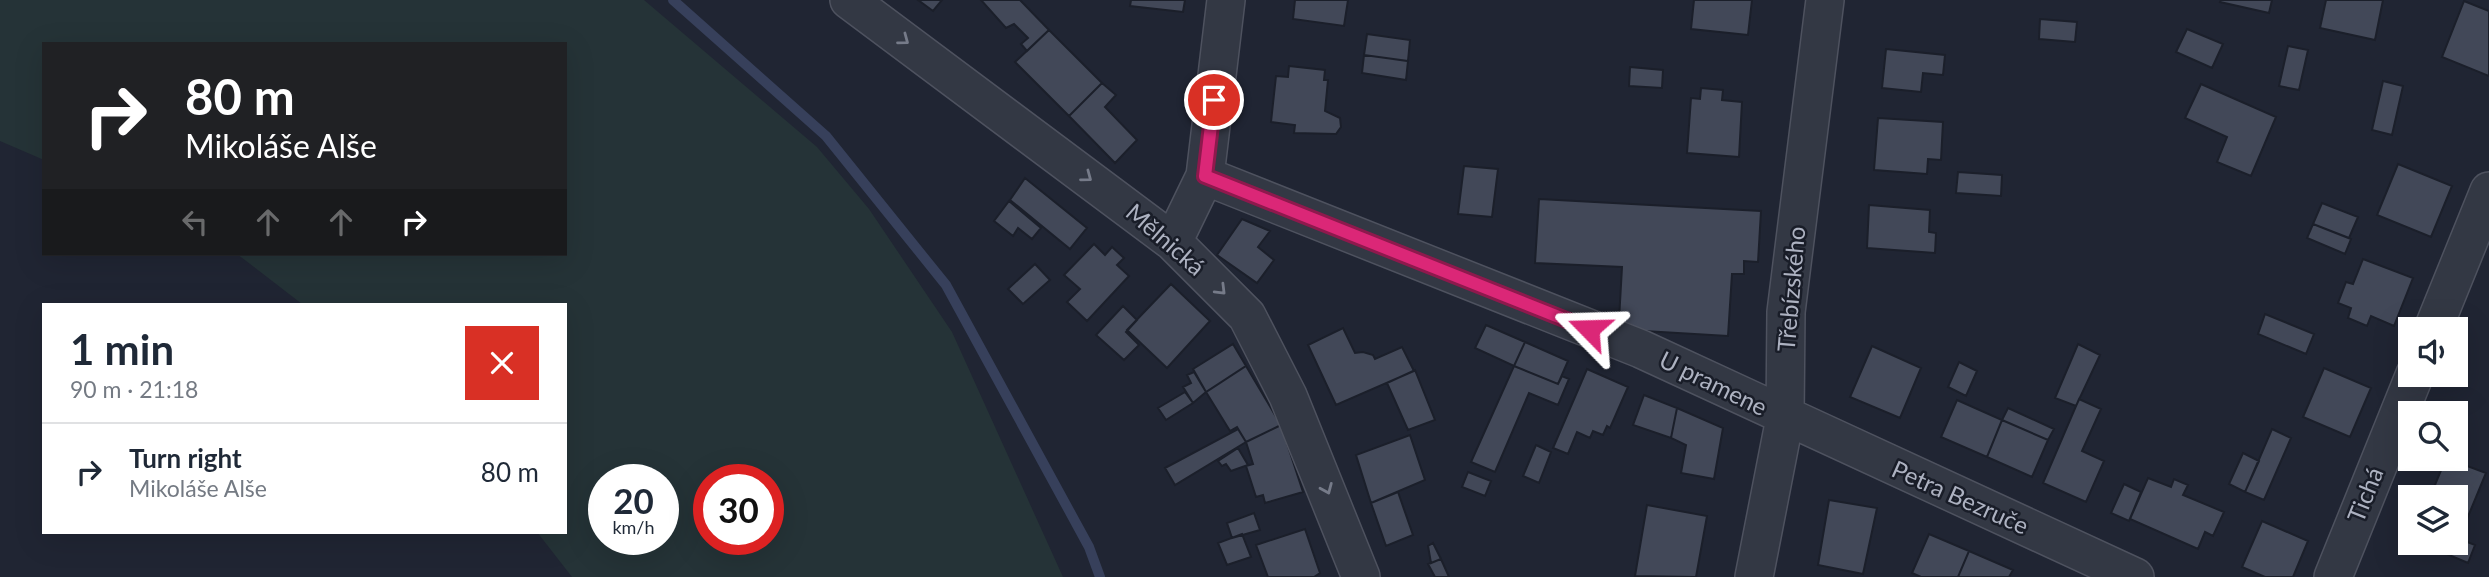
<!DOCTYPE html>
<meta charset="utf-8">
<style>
body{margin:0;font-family:Lato,sans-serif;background:#f2f2f3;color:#1f2937;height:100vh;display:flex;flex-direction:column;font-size:26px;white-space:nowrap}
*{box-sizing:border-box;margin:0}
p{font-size:23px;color:#747a83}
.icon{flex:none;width:38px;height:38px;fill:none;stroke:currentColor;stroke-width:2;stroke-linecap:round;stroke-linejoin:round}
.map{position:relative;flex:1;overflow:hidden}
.panel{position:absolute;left:42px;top:303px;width:525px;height:231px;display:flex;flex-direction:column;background:#fff;border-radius:0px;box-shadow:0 7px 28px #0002}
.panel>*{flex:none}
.banner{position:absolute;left:42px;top:42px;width:525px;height:214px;border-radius:0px;box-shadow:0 7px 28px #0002;background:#202124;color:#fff;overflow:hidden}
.controls{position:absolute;left:2398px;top:317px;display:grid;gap:14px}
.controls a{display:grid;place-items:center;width:70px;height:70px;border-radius:0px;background:#fff;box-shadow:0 7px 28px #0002;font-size:35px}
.speed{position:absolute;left:588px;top:464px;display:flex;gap:14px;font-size:35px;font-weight:700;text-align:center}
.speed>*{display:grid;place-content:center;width:91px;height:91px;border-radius:50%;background:#fff;box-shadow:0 7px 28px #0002;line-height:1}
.speed small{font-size:18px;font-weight:400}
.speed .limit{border:10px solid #d22;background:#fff;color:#111}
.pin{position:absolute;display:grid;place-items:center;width:60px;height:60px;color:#fff;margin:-30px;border:4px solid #fff;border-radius:50%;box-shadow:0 2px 7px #0007}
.me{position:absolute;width:77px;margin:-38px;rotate:292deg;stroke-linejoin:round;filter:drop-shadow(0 0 5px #0008)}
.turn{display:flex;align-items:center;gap:24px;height:147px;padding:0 28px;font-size:32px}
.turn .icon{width:91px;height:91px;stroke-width:2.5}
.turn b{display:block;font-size:49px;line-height:60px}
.lanes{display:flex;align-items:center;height:66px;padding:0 28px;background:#0003;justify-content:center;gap:35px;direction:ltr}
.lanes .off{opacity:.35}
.round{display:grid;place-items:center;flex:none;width:74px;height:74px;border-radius:0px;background:#f2f2f3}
.head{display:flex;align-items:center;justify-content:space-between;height:119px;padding:0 28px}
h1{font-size:42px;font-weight:700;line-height:52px}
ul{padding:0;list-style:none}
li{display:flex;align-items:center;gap:21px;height:98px;padding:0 28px;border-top:2px solid #e0e1e3}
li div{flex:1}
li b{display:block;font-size:26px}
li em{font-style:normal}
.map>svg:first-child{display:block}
.green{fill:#253337;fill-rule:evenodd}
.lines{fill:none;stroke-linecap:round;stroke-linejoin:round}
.stream{stroke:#37405b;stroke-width:10}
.building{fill:#424858;stroke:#1b1f2a;stroke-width:2}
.minor-casing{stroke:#4e525f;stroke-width:40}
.minor{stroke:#333844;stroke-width:37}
.oneway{stroke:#767b89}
.route-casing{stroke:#8e194d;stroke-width:18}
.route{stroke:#db2777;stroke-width:12}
.labels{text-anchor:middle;stroke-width:5;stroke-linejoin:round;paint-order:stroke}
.street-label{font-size:24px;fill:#adb2c1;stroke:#191d28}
</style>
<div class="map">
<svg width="2489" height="577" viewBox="0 0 2489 577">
<rect width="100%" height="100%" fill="#202533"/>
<path class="green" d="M0 0H644L817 147 869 209 952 332 1063 577H572L537 532H565V304H302L237 254H565V44H44V160L0 141ZM604 480H663V539H604ZM709 480H768V539H709Z"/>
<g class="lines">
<path class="stream" d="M673 0 826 136 946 285 1089 547 1100 577"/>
</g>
<path class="building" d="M918 0H942L933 11Z
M981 0H1020L1049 30 1027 51 1021 44 1028 38 1014 24 1006 28Z
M1131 0H1185L1183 12 1130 6Z
M1295 0H1348L1344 26 1293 19Z
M1694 0H1752L1748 35 1691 29Z
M2221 0H2272L2269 13 2220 2Z
M2326 0H2383L2375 40 2320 28Z
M2464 1 2489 11V76L2442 57Z
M2040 19 2077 22 2075 42 2039 39Z
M2187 29 2223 44 2212 68 2176 52Z
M1049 30 1102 83 1069 116 1015 62Z
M1367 34 1410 40 1408 61 1364 55Z
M2288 46 2308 50 2299 90 2279 86Z
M1886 49 1945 55 1943 75 1923 73 1921 92 1882 88Z
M1364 55 1408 61 1406 80 1362 73Z
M1289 66 1325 70 1324 80H1328L1325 111 1340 118 1341 127 1336 134 1294 133 1295 125 1271 122 1276 76 1288 77Z
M1630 67 1663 70 1662 88 1629 86Z
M2383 81 2403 86 2392 135 2372 130Z
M1102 83 1116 95 1105 107 1137 140 1115 163 1069 116Z
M2201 84 2276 117 2251 176 2217 162 2227 137 2185 118Z
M1701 88 1723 90 1722 100 1742 102 1739 157 1687 153 1691 98 1700 99Z
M1878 118 1943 122 1941 160 1928 159 1927 174 1874 170Z
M2398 164 2452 186 2431 237 2377 215Z
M1464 166 1498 169 1492 217 1458 214Z
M1958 172 2002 175 2001 196 1956 193Z
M1025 178 1087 228 1070 249 1010 200Z
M1539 199 1761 211 1758 262 1744 261V274H1732L1728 336 1644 331 1619 320 1622 267 1535 263Z
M1009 201 1041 228 1032 239 1018 228 1013 236 994 221Z
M2322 203 2358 217 2349 238 2313 224Z
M1869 205 1930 210 1929 232 1936 233 1935 253 1867 248Z
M1242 219 1270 231 1258 247 1274 260 1257 283 1217 255Z
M2313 224 2351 239 2345 254 2307 238Z
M1094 244 1105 255 1112 247 1124 258 1117 265 1129 276 1087 321 1067 302 1080 289 1064 275Z
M2363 259 2413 278 2394 326 2371 316 2367 326 2348 318 2351 308 2338 303 2346 282 2353 284Z
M1035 264 1050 280 1023 304 1008 289Z
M1171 284 1210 321 1167 368 1127 330Z
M1123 306 1137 320 1126 332 1139 345 1124 360 1096 335Z
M2265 314 2314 334 2306 354 2258 334Z
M1486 325 1525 342 1514 366 1475 348Z
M1343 328 1355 353 1363 352 1373 355 1375 359 1402 347 1414 371 1336 405 1308 345Z
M1525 342 1568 361 1558 384 1514 366Z
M1233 344 1246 366 1206 392 1193 369Z
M2078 344 2100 355 2076 406 2055 398Z
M1872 346 1921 368 1900 418 1850 397Z
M1959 362 1977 371 1966 396 1948 387Z
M1246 366 1281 425 1246 442 1237 427 1230 431 1206 392Z
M1514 366 1558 384 1562 376 1569 379 1558 405 1529 393 1495 472 1471 462Z
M2324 368 2371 388 2350 437 2303 417Z
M1587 369 1628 387 1610 428 1607 426 1603 435 1593 431 1590 438 1577 432 1568 454 1553 448Z
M1415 370 1435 420 1408 430 1387 383Z
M1194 372 1206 392 1193 403 1183 387 1191 383 1187 375Z
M1185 392 1193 403 1166 420 1158 408Z
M1644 395 1677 408 1671 438 1633 425Z
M2079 399 2101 409 2082 451 2104 461 2086 502 2043 483Z
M1957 400 2002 420 1987 457 1941 437Z
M1677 408 1723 428 1714 479 1681 473 1686 445 1671 438Z
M2008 408 2054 429 2048 440 2002 420Z
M2002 420 2048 440 2032 477 1987 457Z
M1281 425 1303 492 1265 503 1263 495 1256 497 1246 466 1253 464 1246 442Z
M1238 429 1246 442 1175 485 1165 468Z
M2272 429 2291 438 2264 500 2245 492Z
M1410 435 1425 480 1371 503 1356 455Z
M1536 445 1551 452 1539 483 1523 476Z
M1238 448 1248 465 1231 471 1226 464 1222 466 1218 461Z
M2243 453 2259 461 2245 492 2229 484Z
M2446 458 2486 473 2467 519 2455 515V497H2430Z
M1468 472 1491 481 1485 496 1462 487Z
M2148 478 2171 487 2174 479 2188 485 2183 495 2224 512 2213 536 2205 532 2198 549 2130 519Z
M2124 484 2141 492 2129 521 2111 513Z
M1398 492 1413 535 1386 546 1371 503Z
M1829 500 1877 508 1863 574 1818 565Z
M1647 505 1707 516 1696 577 1635 576Z
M1254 513 1260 530 1232 538 1227 523Z
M2262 521 2308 541 2293 577H2265L2242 567Z
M1305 529 1320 573 1314 577H1268L1256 545Z
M1242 534 1251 557 1227 565 1218 543Z
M1929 534 1969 551 1958 577H1921L1912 573Z
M2455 537 2475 545 2468 563 2418 542H2455Z
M1433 543 1441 559 1431 563 1428 546Z
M1969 551 2013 570 2009 577H1958Z
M1441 559 1449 577H1435L1428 564Z"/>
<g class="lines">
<defs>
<path id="minor" d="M849 0 1173 242 1247 316 1288 396 1361 577
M1205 176 1641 349 2135 577
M1173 242 1205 176 1226 0
M2433 329 2489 191
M1754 577 1785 418 1786 312 1825 0
M2333 577 2415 374"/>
</defs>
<use href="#minor" class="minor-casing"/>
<use href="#minor" class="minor"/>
</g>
<defs><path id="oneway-chevron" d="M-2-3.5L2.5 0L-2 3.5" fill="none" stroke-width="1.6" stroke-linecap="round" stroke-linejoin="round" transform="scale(1.75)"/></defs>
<g class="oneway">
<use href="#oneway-chevron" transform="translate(904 40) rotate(37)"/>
<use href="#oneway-chevron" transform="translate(1087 177) rotate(37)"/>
<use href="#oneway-chevron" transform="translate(1221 290) rotate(45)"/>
<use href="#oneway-chevron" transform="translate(1327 489) rotate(67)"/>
</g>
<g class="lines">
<defs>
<path id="route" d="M1214 100 1205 176 1589 329"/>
</defs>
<use href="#route" class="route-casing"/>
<use href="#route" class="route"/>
</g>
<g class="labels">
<g class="street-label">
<text transform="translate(1165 240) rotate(41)" y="8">Mělnická</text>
<text transform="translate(1792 289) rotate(-85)" y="8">Třebízského</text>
<text transform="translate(1713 384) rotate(26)" y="8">U pramene</text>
<text transform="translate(2366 495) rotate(-68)" y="8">Tichá</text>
<text transform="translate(1960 498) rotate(24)" y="8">Petra Bezruče</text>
</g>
</g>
</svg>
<div class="controls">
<a><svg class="icon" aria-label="sound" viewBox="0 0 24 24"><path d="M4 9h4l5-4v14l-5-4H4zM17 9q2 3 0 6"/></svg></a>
<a><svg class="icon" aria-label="search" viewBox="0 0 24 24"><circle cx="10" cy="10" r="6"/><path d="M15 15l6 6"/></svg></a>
<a><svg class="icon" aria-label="layers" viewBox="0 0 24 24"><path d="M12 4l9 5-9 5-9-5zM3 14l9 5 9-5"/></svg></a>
</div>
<div class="speed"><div>20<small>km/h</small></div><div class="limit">30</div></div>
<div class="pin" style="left:1214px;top:100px;background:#d93025"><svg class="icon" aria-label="arrive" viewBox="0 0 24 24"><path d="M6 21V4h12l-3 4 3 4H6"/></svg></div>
<svg class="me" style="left:1589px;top:329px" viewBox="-20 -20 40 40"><path d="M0-17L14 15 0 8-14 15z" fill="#db2777" stroke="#fff" stroke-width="4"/></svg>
<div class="banner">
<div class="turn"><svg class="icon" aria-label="right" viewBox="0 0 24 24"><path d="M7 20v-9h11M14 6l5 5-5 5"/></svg><div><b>80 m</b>Mikoláše Alše</div></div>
<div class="lanes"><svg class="icon off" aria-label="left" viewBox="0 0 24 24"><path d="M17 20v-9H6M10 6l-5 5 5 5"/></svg><svg class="icon off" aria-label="ahead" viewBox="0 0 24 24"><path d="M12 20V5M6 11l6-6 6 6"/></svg><svg class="icon off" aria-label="ahead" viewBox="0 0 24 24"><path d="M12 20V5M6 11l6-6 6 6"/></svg><svg class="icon" aria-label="right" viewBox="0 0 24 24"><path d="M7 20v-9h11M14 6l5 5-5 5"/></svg></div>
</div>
<section class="panel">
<div class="head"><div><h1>1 min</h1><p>90 m · 21:18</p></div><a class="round" style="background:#d93025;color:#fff"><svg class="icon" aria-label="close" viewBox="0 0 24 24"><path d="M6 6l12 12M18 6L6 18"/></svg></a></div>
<ul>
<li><svg class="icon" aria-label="right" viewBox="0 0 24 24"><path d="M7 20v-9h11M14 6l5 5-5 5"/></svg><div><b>Turn right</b><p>Mikoláše Alše</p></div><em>80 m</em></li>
</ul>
</section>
</div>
